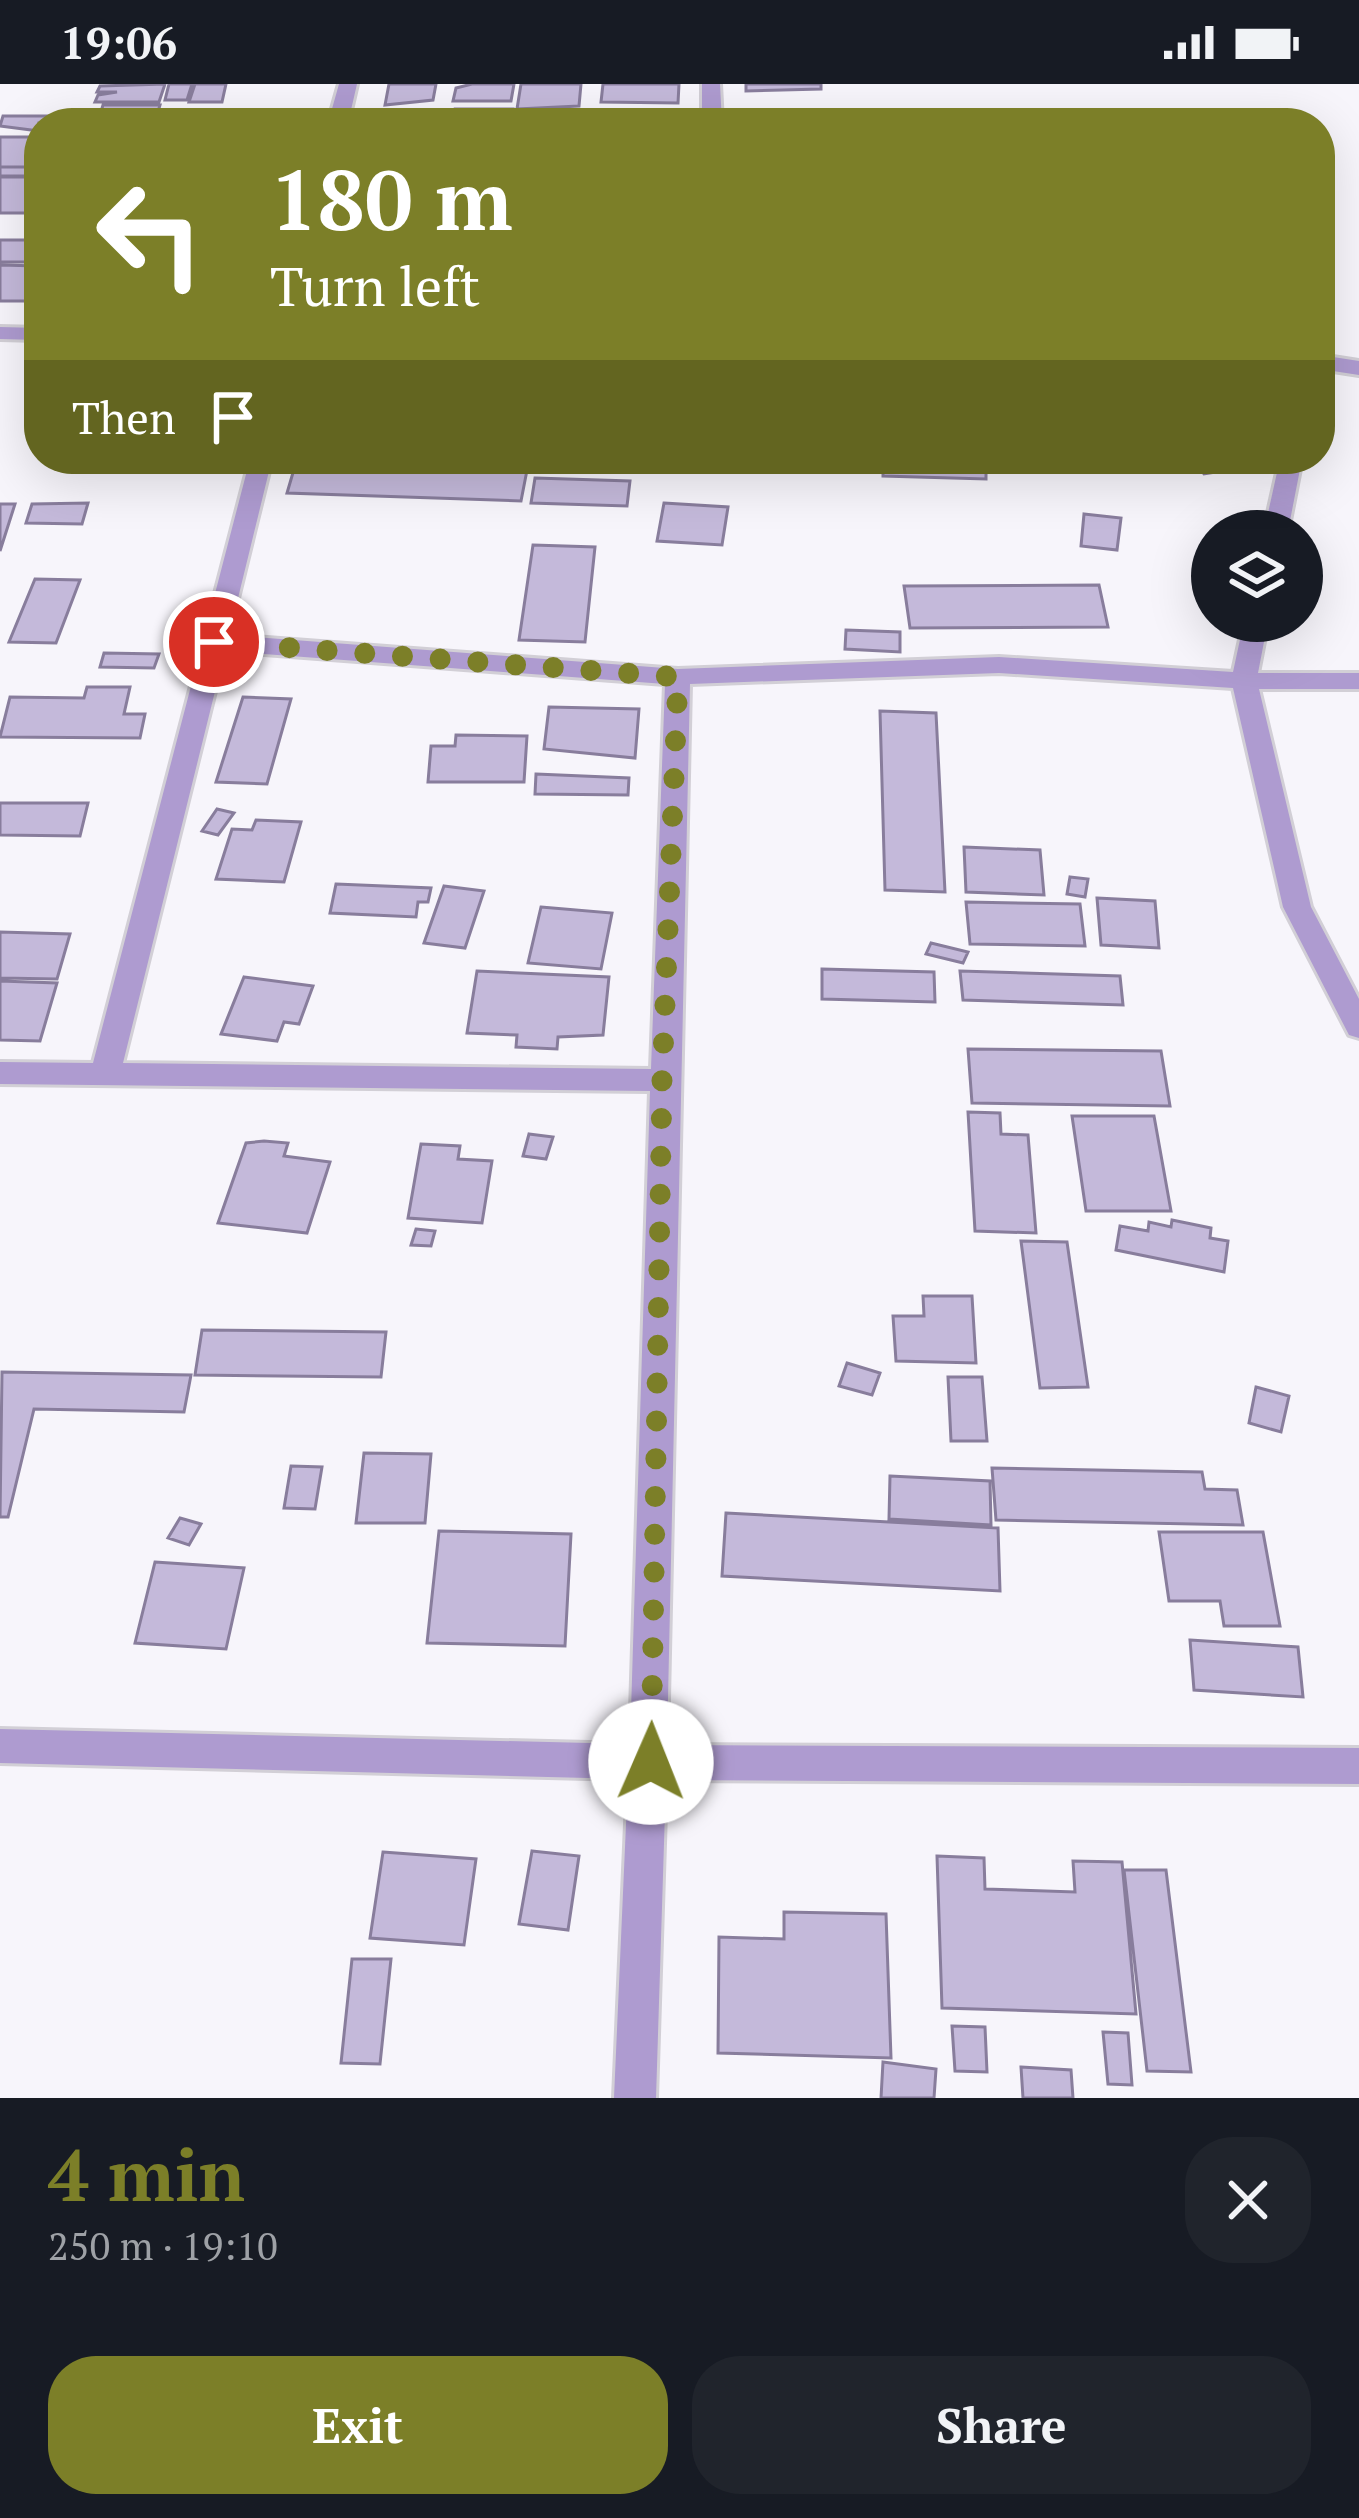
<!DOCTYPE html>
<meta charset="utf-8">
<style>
body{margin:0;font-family:"PT Serif",serif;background:#20242c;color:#f1f3f6;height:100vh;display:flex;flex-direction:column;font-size:45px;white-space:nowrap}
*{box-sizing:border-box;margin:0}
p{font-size:39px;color:#9ea1a6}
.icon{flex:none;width:66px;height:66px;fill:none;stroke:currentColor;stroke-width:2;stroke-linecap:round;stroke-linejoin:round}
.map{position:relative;height:2014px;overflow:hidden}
.drawer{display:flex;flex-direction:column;background:#171b24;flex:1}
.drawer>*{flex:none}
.top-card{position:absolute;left:24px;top:24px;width:1311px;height:366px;border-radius:48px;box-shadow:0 12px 48px #0002;background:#7c7f28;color:#fff;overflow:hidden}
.tools{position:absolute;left:1191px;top:426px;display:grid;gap:24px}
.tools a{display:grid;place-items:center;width:132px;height:132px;border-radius:50%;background:#171b24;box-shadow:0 12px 48px #0002;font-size:60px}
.pin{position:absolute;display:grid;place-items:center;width:102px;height:102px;color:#fff;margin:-51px;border:6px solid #fff;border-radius:50%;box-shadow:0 3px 12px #0007}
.me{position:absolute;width:132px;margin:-66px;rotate:1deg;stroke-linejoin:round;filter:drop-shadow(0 0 9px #0008)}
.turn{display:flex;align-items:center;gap:42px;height:252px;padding:0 48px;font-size:54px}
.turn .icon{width:156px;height:156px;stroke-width:2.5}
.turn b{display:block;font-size:84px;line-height:102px}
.then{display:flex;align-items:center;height:114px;padding:0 48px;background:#0003;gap:24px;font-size:45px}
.round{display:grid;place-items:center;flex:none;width:126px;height:126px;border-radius:48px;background:#20242c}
.summary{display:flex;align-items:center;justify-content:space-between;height:204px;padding:0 48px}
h1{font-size:72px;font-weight:800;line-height:90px;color:#7c7f28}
.cta{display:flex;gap:24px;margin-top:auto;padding:24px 48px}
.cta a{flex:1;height:138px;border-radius:48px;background:#7c7f28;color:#fff;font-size:48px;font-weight:800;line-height:138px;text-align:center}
.cta a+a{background:#20242c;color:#f1f3f6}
.status{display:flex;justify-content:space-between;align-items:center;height:84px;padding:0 60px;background:#171b24;direction:ltr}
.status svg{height:33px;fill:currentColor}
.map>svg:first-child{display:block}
.building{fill:#c4b9da;stroke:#887d9c;stroke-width:3}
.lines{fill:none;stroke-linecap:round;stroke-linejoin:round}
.minor-casing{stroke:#d2cfd6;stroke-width:6}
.minor{fill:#ae9bd0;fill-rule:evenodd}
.route{stroke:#7c7f28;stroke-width:21;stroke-dasharray:0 37.8}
</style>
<div class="status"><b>19:06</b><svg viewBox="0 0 49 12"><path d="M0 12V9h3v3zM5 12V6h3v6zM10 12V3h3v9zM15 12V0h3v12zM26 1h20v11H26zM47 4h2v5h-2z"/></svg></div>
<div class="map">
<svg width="1359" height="2014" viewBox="0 0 1359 2014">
<rect width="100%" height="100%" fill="#f7f5fb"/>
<path class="building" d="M165 0 159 18H95L98 11 117 8H97L100 2Z
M169 0H192L187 16H165Z
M195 0H226L222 18H189Z
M389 0H436L433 16 385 21Z
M472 0H514L511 17H453L456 4Z
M521 0H581L579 22 517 25Z
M603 0H679L678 19 601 18Z
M746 0H821V5L746 7Z
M103 21H160L157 31H100Z
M455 25H513L512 39H452Z
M670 31 671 39H613V32Z
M3 32H154L152 39H39V47L0 42Z
M156 34H232L231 39H155Z
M0 53H39V83H0Z
M0 83H39V92H0Z
M0 93H39L34 115H39V129H0Z
M0 156H39V178H0Z
M0 181 39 182V217H0Z
M297 375H355L528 381 521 417 287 409Z
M883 375H955L956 383 986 384V395L883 392Z
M1193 375H1250L1255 382 1204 390Z
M535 394 630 397 627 422 531 419Z
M88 419 82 440 26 439 32 420Z
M664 419 728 423 722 461 657 457Z
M0 420H15L0 467Z
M1084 430 1121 434 1117 466 1081 462Z
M533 461 595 463 585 558 519 556Z
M35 495 80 496 56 559 9 558Z
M1099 501 1108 543 910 544 904 502Z
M846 546 900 548V568L845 565Z
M104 569 159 570 154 584 100 583Z
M87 603H130L124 630H145L140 654 0 653 10 613 84 614Z
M243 613 291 615 267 700 216 698Z
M549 623 639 625 635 674 544 665Z
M880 627 936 629 945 808 885 806Z
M456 651 527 652 524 698H428L431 662H455Z
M536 690 629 694 628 711 535 710Z
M0 719H88L80 752 0 751Z
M217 725 234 729 218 751 202 747Z
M256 736 301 738 284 798 216 795 232 745 252 746Z
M964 763 1040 766 1044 811 966 808Z
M1070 793 1088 795 1085 813 1067 810Z
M336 800 431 804 428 818H418L416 833 330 829Z
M444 802 484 807 465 864 424 859Z
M1097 814 1155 817 1159 864 1101 861Z
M966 818 1080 820 1085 862 970 860Z
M541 823 612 829 601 885 528 879Z
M0 848 70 850 57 895 0 894Z
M931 859 968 868 963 879 926 870Z
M822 885 934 888 935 918 822 915Z
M477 887 609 893 603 951 558 953 557 965 516 963 517 951 467 949Z
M960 887 1120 892 1123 921 963 916Z
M244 893 313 902 299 940 284 938 277 957 221 950Z
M0 897 57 899 40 957 0 956Z
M968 965 1161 967 1170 1022 972 1019Z
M968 1028 1000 1029 1001 1050 1028 1051 1036 1149 975 1147Z
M1072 1032H1154L1171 1127H1086Z
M529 1050 553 1053 546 1075 523 1072Z
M264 1057 288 1059 284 1072 330 1078 307 1149 218 1139 246 1059Z
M421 1060 460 1062 458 1075 492 1077 482 1139 408 1134Z
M1172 1136 1211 1144 1210 1154 1228 1157 1224 1188 1116 1166 1120 1142 1148 1147 1149 1138 1171 1143Z
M416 1145 435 1147 431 1162 411 1161Z
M1021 1157 1067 1158 1088 1303 1040 1304Z
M923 1212H972L976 1279 896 1277 893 1232H924Z
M202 1246 386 1248 381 1293 195 1291Z
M847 1279 880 1289 872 1311 839 1302Z
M2 1288 191 1291 184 1328 34 1325 8 1433H0Z
M948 1293H982L987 1357H951Z
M1256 1303 1289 1312 1281 1348 1249 1339Z
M364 1369 431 1370 425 1439H356Z
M291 1382 322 1383 315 1425 284 1424Z
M992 1384 1202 1388 1205 1405 1237 1406 1243 1441 996 1436Z
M890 1392 990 1397 991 1441 889 1435Z
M726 1429 998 1444 1000 1507 722 1492Z
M180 1434 201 1440 189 1461 168 1454Z
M439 1447 571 1450 565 1562 427 1559Z
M1159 1448H1263L1280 1542H1224L1220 1517H1169Z
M155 1478 244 1484 226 1565 135 1559Z
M1190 1556 1298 1563 1303 1613 1194 1606Z
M532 1767 579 1772 568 1846 519 1840Z
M383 1768 476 1775 464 1861 370 1854Z
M937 1772 984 1774 985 1805 1075 1808 1073 1777 1122 1778 1136 1930 942 1924Z
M1124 1786H1166L1191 1988 1147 1987Z
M784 1828 886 1830 891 1974 718 1969 719 1853 784 1855Z
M352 1875H391L380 1980 341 1979Z
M952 1942 985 1943 987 1988 955 1987Z
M1103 1948 1128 1949 1132 2001 1108 2000Z
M883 1978 936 1985 934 2014H881Z
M1021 1983 1071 1986 1073 2014H1023Z"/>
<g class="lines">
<defs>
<path id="minor" d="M339 0H357L348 39H328Z
M702 0H720L722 39H702Z
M0 243 39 244V256L0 255Z
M1320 271 1359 277V291L1320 285Z
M250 375H272L229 551 678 585 999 573 1233 588 1244 537H1268L1258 589H1359V605H1259L1311 823 1359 915V954L1349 951 1283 823 1233 604 999 589 690 600 667 1661 1359 1664V1700L666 1696 656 2014H614L628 1695 0 1679V1645L630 1660 650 1007 0 1000V978L93 979ZM225 567 665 600 651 985 123 979Z
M1280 375H1302L1288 447H1264Z"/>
</defs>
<use href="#minor" class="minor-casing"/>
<use href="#minor" class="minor"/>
</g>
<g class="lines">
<path class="route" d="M214 558 678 593 662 996 651 1678"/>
</g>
</svg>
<div class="tools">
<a><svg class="icon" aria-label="layers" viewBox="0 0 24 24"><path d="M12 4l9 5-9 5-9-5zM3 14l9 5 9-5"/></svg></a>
</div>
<div class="pin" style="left:214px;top:558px;background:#d93025"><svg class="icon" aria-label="arrive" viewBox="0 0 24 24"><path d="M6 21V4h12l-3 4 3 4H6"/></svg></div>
<svg class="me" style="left:651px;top:1678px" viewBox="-20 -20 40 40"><circle r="19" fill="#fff"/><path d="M0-13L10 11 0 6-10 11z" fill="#7c7f28"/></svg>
<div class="top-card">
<div class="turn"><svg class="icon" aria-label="left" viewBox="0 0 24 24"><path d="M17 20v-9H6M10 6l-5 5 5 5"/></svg><div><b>180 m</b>Turn left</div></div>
<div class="then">Then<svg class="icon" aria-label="arrive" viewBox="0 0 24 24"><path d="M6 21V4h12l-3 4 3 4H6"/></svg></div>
</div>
</div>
<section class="drawer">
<div class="summary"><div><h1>4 min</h1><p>250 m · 19:10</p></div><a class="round"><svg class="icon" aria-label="close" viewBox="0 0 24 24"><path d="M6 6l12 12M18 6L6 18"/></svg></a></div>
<div class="cta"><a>Exit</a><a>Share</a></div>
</section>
